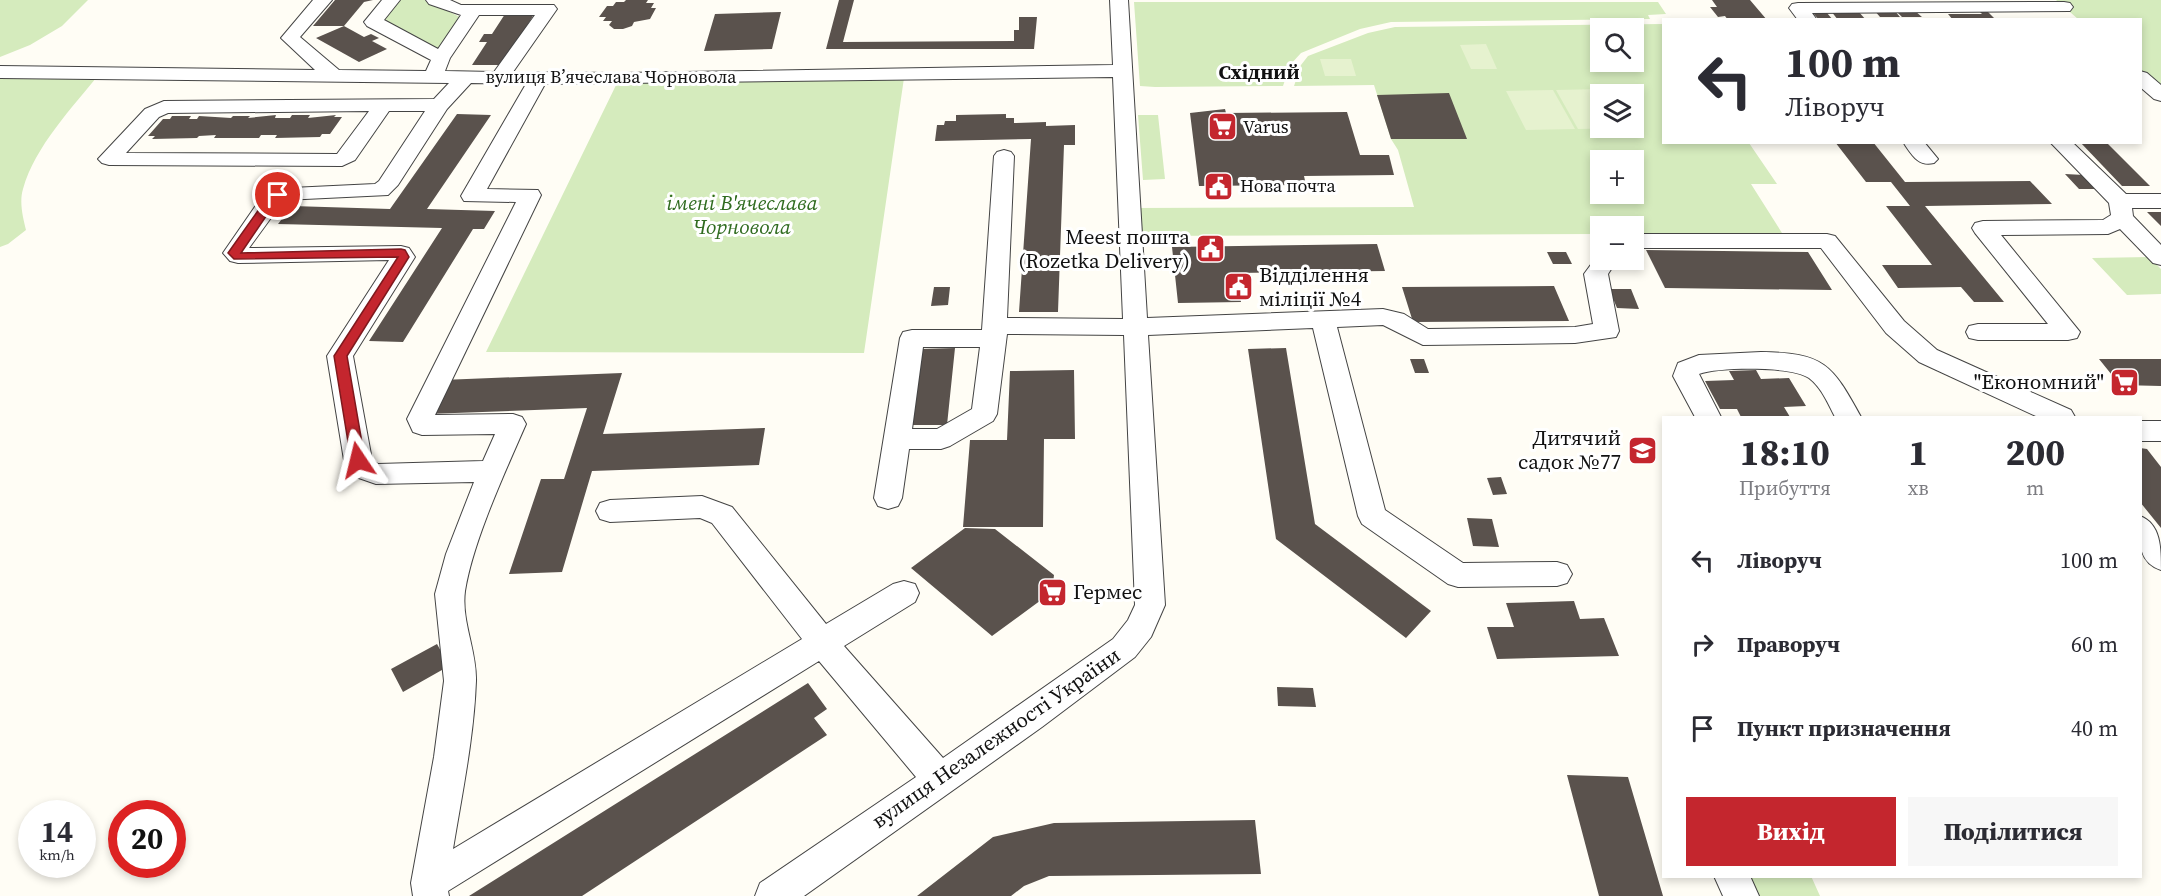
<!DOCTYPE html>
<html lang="uk">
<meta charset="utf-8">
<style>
body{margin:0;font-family:"Source Serif 4",serif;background:#f7f7f7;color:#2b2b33;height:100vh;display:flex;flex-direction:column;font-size:22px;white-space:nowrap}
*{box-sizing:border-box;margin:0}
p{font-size:20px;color:#7c7c81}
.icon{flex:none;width:33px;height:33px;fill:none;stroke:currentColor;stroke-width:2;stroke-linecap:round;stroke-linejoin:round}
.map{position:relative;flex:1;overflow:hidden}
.side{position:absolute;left:1662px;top:416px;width:480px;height:462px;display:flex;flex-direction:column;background:#fff;border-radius:0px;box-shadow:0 3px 9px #0003}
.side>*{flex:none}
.hud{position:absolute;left:1662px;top:18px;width:480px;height:126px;border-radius:0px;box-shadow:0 3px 9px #0003;background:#fff;color:#2b2b33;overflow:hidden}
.controls{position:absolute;left:1590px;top:18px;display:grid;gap:12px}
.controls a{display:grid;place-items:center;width:54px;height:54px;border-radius:0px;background:#fff;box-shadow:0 3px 9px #0003;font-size:30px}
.speed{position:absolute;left:18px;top:800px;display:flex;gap:12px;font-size:30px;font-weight:700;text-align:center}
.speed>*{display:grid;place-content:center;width:78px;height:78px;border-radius:50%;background:#fff;box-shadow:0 3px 9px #0003;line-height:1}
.speed small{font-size:15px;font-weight:400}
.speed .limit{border:9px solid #d22;background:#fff;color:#111}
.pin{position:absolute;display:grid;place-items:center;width:51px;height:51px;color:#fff;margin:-26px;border:3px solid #fff;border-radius:50%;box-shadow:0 2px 6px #0007}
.me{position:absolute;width:66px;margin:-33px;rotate:350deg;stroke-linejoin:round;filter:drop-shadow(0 0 4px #0008)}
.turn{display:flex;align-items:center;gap:21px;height:126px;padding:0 24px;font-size:27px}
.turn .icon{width:78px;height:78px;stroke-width:2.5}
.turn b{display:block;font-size:42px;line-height:51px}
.eta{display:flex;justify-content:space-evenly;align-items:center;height:102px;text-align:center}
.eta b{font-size:36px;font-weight:800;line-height:42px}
.action{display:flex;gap:12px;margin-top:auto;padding:12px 24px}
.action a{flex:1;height:69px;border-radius:0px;background:#c4262e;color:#fff;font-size:24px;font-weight:800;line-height:69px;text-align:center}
.action a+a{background:#f7f7f7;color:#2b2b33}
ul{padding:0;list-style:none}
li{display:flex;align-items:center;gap:18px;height:84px;padding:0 24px}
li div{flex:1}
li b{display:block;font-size:22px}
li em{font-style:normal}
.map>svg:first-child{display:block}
.green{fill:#d5ebbd;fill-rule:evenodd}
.pitch{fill:#e6f2cf}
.building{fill:#5a524d}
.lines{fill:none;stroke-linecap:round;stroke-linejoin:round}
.minor-casing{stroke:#444;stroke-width:2}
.minor{fill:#fff;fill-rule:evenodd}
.route{fill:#c4262e;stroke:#7f191e;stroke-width:1.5}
.labels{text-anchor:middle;stroke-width:6;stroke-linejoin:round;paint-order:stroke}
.far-street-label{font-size:18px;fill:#111;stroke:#fff}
.far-poi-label{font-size:18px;fill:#111;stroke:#fff;text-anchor:start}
.far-quarter-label{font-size:20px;font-weight:bold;fill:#111;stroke:#fff}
.park-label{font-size:21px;font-style:italic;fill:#2f6b1f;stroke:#fff}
.poi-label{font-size:21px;fill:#111;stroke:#fff;text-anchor:end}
.street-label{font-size:21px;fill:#111;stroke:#fff}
</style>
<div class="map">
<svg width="2161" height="896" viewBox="0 0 2161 896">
<rect width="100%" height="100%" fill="#fffdf5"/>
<path class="green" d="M0 0H88L62 26 30 45 0 57Z
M398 0H425L460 17 439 48H430L381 20Z
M2056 0H2161V95L2141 77 2140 20 2078 19Z
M1134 2H1658L1666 14 1648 15 1650 19 1391 22 1360 29 1301 53 1290 65 1283 86 1155 87 1140 86Z
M1663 24 1664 142 1749 143 1777 184H1751L1782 233 1634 234V226H1600V234L1137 236 1135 208 1414 207 1398 150 1391 139 1374 85 1294 86 1301 65 1308 56 1368 33 1395 27ZM1600 28H1634V62H1600ZM1600 94H1634V128H1600ZM1600 160H1634V194H1600Z
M0 72 100 73C73 107 35 146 23 189 19 202 23 218 26 230L8 244 0 247Z
M904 78 864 353 486 352 619 79Z
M1138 115H1158L1165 179 1143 180Z
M2149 257 2161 269V294L2127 295 2092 258Z
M1732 876H1811L1820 896H1741Z"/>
<path class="pitch" d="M1486 44 1497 69H1471L1460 45Z
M1320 59H1351L1356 76H1325Z
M1605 89 1608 94H1600V128H1627L1578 129 1556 90Z
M1553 90 1575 129 1526 130 1506 91Z"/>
<path class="building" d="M335 0H373L364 2 344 26 364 37 371 34 379 38 372 41 387 49 359 62 316 38 344 26H313Z
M626 0H648L646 3H654L651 8H656L650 19 634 22 632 26 623 29H614L609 25 612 21H603L606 17H599L607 6H613L616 2H624Z
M839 0H854L843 42 1014 41V30H1019V17H1037L1034 49H826Z
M1712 0H1750L1767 20H1728L1725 16 1718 17 1710 7H1717Z
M1874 10H1894L1900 17H1880Z
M1895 10 1915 11 1922 17H1902Z
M507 11H536L503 65H472L487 42H479L484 34H492Z
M1831 11H1858L1866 20H1838Z
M781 12 772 49 704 51 715 14Z
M1980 12H1988L1996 20H1953L1948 14H1982Z
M1813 13H1827L1833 20H1819Z
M1449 93 1467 139H1391L1377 95Z
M1225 109 1226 113 1347 112 1360 155H1389L1394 175 1304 176 1306 185 1199 186 1190 113Z
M457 114 491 115 427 209 495 211 484 229H473L403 342 369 341 442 228 278 224 292 206 390 209Z
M1006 114V118H1014V123L1046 122V126L1075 125V145H1064L1058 312H1019L1031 139 935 141 937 125H944L945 121H956V115Z
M276 115 275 118H290L292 115H310L308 118 336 115 334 117H342L330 134H322L320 137 275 138 277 135H261L259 138H214L216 135 199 136 197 138 152 139 155 136H148L163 119H170L172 116H191L189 119H197L199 116 231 118 233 116H250L248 118Z
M1835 142H1873L1905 182 2030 181 2052 204 1925 206 2004 302H1974L1961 287 1898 288 1882 265H1932L1886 206H1910L1891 182H1866Z
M2080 142H2106L2150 186H2122Z
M2065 174 2084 175 2097 189H2079Z
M2147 212H2161V226Z
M1377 244 1385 271 1236 273 1241 302 1178 303 1172 247Z
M1646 250 1808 252 1832 290 1665 288Z
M1547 252H1566L1572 264H1553Z
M1554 286 1569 321 1413 322 1402 287Z
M934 287H950L948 305 931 306Z
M1609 289H1631L1639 309 1617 308Z
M955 348 947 425H908L920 349Z
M1286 348 1315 524 1431 611 1406 638 1276 539 1248 349Z
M1410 359H1424L1429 373H1415Z
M2099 359H2161V386L2120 385Z
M1074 370 1075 439H1044L1043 527H963L970 440H1007L1010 371Z
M1756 370 1761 379 1789 378 1806 406 1784 407 1790 417H1741L1737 409H1720L1705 381 1734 380 1729 371Z
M622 373 603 434 765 428 759 465 592 471 562 572 509 574 541 479H564L587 408 427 414 442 380Z
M2140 448 2147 449 2161 467V528L2140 502Z
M1501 477 1507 494 1493 495 1487 478Z
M1467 518 1492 519 1499 547 1473 546Z
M965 528 995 529 1054 575 1052 592 992 636 911 568Z
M1574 601 1580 619 1604 618 1619 656 1497 659 1487 627H1514L1506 603Z
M437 644 449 666 403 692 391 669Z
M808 683 827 709 814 718 827 735 582 896H469Z
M1277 687 1313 688 1316 707 1278 706Z
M1567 775 1628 777 1663 896H1599Z
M1255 820 1261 874 1049 876 1024 886 1011 896H917L993 837 1054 823Z"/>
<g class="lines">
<defs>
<path id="minor" d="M313 0H332L300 37 339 70 426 71 431 60 367 26 364 22 382 0H400L384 20 438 49 461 15 429 4 426 0H450L461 5H554L557 9 513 72 619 73 1113 65 1110 0H1128L1147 318 1383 309 1404 314 1428 329 1575 327 1593 324 1584 274 1598 255 1600 254V260H1617L1608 274 1619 331 1616 337 1575 343 1423 345 1383 325 1337 327 1385 510 1463 563 1557 562 1567 565 1572 574 1567 583 1557 586 1458 587 1448 584 1362 524 1358 516 1313 328 1148 335 1165 605 1151 637 1135 657 1042 727 804 896H755L760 883 916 777 819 661 448 891 449 896H413L411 883 434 757 444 681 435 594 446 554 474 482 376 484 353 476 344 460 327 356 389 260 238 263 230 261 223 253 263 195 270 189 375 184 379 181 425 111H389L355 160 342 166 109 165 102 163 98 159 145 109 164 101 434 99 449 83 0 78V66L315 70 281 38ZM479 15H535L494 72 445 71 450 58ZM1113 77 1123 319 1007 318 1014 156 1011 152 1004 150 997 152 994 156 982 330H912L903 332 900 338 874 498 878 506 888 509 898 506 902 498 909 449H941L950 446 993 421 997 414 1007 334 1124 335 1135 605 1128 620 1113 639 943 758 844 646 915 602 919 593 915 584 904 581 893 584 826 624 732 507 702 496 610 500 600 503 596 511 600 519 610 522 700 518 712 523 802 639 453 849C462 794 474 737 476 681 477 651 461 621 465 591 473 541 505 472 526 424L522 417 513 414 435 415 541 195 538 190 487 189 545 84ZM471 83 526 84 461 196 464 201 516 202 407 419 413 432 422 435 495 434 483 461 378 464 372 460 353 356 415 257 409 248 401 246 249 248 284 200 388 195 398 185 447 109ZM369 111 337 154 126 153 159 117 168 113ZM923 347H980L972 409 937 429H912Z
M2064 2 2070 3 2073 7 2070 11 1812 13 1817 20H1798L1789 8 1792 4 1798 3Z
M2140 71 2147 73 2161 85V101L2154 99 2140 87Z
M1903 142H1924L1938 159 1934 163C1918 167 1912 155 1903 142Z
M2050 142H2072L2126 194H2161V208H2132L2133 216 2161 245V265L2153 263 2120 229 2108 234 2001 235 2080 332 2077 338 2068 340H1978L1969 338 1966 332 1969 326 1978 324H2048L1975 233 1972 228 1975 223 1983 221 2103 220 2111 215 2109 203Z
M1634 234H1827L1835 236 1904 321 1937 350 2071 410 2075 417H2038L1919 362 1886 333 1821 248H1634Z
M1761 352C1824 353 1832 364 1861 417H1835C1828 404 1822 388 1809 378 1792 366 1719 367 1699 374L1721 417H1695L1673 376 1678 363 1699 355Z
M2140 421H2161V441H2140Z
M2140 516C2161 524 2161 548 2161 570 2136 562 2140 538 2140 516Z
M1714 876H1750L1759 896H1723Z"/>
</defs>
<use href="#minor" class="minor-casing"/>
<use href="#minor" class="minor"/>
</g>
<path class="route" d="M278 191 283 195 275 203 241 253 401 249 405 250 409 257 347 356 365 460 358 466 351 460 334 356 398 257 234 259 228 253 267 198Z"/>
<defs>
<symbol id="supermarket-square" viewBox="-11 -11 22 22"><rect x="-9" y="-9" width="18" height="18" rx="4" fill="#c4262e" stroke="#fff"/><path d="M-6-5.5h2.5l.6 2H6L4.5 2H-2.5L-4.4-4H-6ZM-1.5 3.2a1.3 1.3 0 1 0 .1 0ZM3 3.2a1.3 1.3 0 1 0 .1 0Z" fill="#fff"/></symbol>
<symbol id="civic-square" viewBox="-11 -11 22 22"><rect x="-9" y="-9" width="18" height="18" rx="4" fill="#c4262e" stroke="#fff"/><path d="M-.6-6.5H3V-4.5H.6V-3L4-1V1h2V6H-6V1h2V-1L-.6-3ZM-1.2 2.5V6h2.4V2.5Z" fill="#fff"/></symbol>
<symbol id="school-square" viewBox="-11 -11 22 22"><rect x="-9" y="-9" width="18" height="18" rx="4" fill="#c4262e" stroke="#fff"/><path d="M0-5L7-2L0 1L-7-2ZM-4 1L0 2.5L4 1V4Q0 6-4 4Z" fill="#fff"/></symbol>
</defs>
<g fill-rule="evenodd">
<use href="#supermarket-square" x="1206" y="110" width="33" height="33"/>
<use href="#civic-square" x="1202" y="170" width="33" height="33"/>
<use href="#civic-square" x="1194" y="232" width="33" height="33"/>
<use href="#civic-square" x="1222" y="270" width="33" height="33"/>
<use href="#supermarket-square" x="2108" y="366" width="33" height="33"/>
<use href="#school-square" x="1626" y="434" width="33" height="33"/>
<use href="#supermarket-square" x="1036" y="576" width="33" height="33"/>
</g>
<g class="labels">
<g class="far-street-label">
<text x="611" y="83">вулиця Вʼячеслава Чорновола</text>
</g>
<g class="far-poi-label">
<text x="1243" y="133">Varus</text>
<text x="1240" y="192">Нова почта</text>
</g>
<g class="far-quarter-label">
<text x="1259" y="79">Східний</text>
</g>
<g class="park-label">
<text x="742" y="210">імені В'ячеслава<tspan x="742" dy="24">Чорновола</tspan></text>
</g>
<g class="poi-label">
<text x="1190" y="244">Meest пошта<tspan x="1190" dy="24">(Rozetka Delivery)</tspan></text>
<text x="1259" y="282" text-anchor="start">Відділення<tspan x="1259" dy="24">міліції №4</tspan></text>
<text x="2104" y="389">"Економний"</text>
<text x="1621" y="445">Дитячий<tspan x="1621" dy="24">садок №77</tspan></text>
<text x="1073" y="599" text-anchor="start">Гермес</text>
</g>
<g class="street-label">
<text transform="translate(996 738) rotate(-35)" y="7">вулиця Незалежності України</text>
</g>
</g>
</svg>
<div class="controls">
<a><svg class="icon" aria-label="search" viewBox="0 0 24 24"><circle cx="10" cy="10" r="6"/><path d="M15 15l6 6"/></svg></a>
<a><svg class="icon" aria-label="layers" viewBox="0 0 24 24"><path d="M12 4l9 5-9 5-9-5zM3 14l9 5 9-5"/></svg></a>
<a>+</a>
<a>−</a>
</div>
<div class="speed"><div>14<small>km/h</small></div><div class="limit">20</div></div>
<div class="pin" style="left:278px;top:195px;background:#d93025"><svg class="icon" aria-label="arrive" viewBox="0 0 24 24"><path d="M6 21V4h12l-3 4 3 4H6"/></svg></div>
<svg class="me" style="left:358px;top:460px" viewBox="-20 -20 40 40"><path d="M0-17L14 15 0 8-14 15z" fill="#c4262e" stroke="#fff" stroke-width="4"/></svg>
<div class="hud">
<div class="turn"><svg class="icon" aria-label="left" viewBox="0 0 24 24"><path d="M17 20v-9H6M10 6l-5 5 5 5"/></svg><div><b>100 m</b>Ліворуч</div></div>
</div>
<section class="side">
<div class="eta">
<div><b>18:10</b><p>Прибуття</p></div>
<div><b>1</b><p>хв</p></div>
<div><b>200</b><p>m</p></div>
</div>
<ul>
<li><svg class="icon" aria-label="left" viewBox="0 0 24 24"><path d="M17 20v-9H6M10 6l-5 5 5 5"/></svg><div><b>Ліворуч</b></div><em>100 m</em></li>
<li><svg class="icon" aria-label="right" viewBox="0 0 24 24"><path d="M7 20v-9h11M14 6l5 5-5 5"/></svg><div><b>Праворуч</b></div><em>60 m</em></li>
<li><svg class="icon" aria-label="arrive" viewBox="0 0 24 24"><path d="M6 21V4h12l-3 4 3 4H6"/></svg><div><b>Пункт призначення</b></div><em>40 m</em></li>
</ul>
<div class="action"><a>Вихід</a><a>Поділитися</a></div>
</section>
</div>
